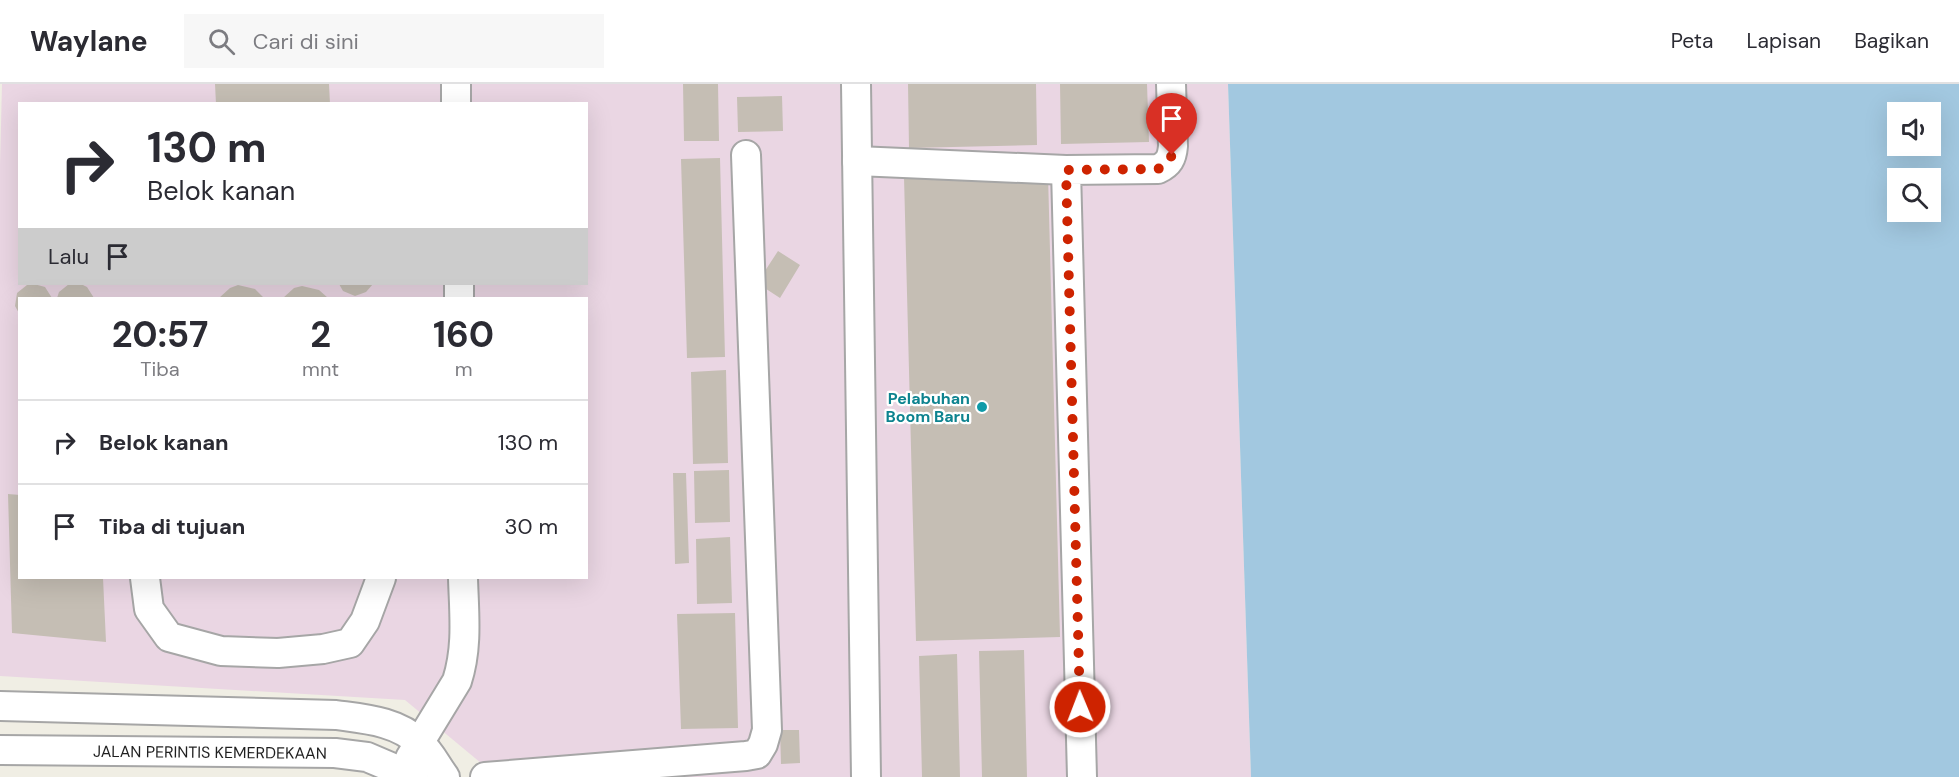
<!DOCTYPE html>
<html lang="id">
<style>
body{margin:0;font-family:"DM Sans",sans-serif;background:#f7f7f7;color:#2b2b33;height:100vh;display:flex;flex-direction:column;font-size:22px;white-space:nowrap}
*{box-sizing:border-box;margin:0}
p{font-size:20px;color:#7c7c81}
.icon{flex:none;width:33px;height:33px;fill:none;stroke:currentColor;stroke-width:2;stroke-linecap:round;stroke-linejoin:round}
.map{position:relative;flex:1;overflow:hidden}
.details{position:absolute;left:18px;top:213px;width:570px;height:282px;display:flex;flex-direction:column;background:#fff;border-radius:0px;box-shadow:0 6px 24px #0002}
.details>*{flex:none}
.banner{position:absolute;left:18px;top:18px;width:570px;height:183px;border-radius:0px;box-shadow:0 6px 24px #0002;background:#fff;color:#2b2b33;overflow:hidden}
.controls{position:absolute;left:1887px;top:18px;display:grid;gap:12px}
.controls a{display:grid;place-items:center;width:54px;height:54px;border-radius:0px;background:#fff;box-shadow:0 6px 24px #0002;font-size:30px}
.pin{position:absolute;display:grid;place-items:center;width:51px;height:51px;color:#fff;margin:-62px -26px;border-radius:50% 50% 50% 0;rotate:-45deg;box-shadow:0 0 6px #0007}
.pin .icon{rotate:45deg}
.me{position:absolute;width:66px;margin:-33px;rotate:359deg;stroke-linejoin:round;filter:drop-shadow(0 0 4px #0008)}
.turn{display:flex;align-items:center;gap:21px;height:126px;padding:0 30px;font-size:27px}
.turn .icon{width:78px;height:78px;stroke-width:2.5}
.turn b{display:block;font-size:42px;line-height:51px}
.then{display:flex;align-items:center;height:57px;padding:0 30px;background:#0003;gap:12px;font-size:22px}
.eta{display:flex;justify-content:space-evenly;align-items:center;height:102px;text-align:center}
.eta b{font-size:36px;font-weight:700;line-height:42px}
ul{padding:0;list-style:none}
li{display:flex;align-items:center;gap:18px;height:84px;padding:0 30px;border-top:2px solid #e1e1e2}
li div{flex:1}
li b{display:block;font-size:22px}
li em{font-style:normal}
header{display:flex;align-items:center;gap:36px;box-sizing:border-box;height:84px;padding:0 30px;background:#fff;border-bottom:2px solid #e1e1e2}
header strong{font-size:28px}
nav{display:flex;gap:33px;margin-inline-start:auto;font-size:21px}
.search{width:420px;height:54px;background:#f7f7f7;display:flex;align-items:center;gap:15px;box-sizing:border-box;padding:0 21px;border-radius:0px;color:#7c7c81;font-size:22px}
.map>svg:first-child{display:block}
.industrial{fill:#ead6e3;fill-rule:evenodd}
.water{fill:#a2c8e0;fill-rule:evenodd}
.building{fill:#c5beb4}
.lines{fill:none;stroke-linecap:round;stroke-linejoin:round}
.minor-casing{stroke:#a6a6a6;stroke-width:32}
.minor{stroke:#fff;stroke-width:28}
.route{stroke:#ce2300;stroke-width:10;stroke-dasharray:0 18}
.culture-dot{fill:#0f9aa8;stroke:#fff;stroke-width:2}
.labels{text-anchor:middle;stroke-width:4.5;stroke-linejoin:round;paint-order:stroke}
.culture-label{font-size:16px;font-weight:bold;fill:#0d838f;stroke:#fff;text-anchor:end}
.street-label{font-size:16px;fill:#1f1f1f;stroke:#fff}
</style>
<header>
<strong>Waylane</strong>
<div class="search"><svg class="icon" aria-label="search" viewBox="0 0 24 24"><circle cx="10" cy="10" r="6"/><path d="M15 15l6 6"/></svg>Cari di sini</div>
<nav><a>Peta</a><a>Lapisan</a><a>Bagikan</a></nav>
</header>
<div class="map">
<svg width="1959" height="693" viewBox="0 0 1959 693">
<rect width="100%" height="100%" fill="#f0eee4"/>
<path class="industrial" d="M2 0H1228L1251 693H487V684L405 616 0 592V81ZM20 20H586V200H20ZM20 214H586V494H20Z"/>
<path class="water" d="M1228 0H1959V693H1251ZM1898 28H1930V62H1898ZM1898 94H1930V128H1898Z"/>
<path class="building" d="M215 0H329L330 20H216Z
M683 0H718L719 57H684Z
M908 0H1036L1037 61 909 64Z
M1060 0H1147L1149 58 1061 60Z
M782 12 783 47 738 48 737 13Z
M720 74 725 273 687 274 681 75Z
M1048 90 1060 553 916 557 904 93Z
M778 167 800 181 780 214 757 199Z
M34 200 45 203 52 214H20V231L15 222 17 209 27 201Z
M69 200H81L87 203 94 214H57L59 208Z
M339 200H373L366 208 355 212 343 207Z
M238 201 255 205 264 214H219L230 204Z
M302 202 319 206 328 214H283L294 204Z
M726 286 728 379 693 380 691 288Z
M729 386 730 438 695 439 694 387Z
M673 389H686L689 479 675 480Z
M8 410 20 411V494H103L106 558 12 549Z
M730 453 732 519 697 520 696 455Z
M735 529 738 644 681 645 677 530Z
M1024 566 1027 693H982L979 567Z
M957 570 960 693H922L919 572Z
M780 646H799L800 679 781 680Z"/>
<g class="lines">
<defs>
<g id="minor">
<path d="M456 0V20"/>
<path d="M856 0 866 693"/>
<path d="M857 77 1066 86"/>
<path d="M459 200V214"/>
<path d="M145 494 149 525 169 553 221 567 278 569 323 565 350 559 365 537 381 494"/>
<path d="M0 622 336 631C365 635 397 637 420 659 430 668 437 682 445 693"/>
<path id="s1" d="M0 666 335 669 367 673 414 693"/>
<path d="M410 674 457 597C468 563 464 529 463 494"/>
<path d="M485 693 746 672 757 670 763 660 767 646 746 71"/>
<path d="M1082 693 1066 86 1158 85C1169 80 1172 74 1173 62L1171 0"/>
</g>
</defs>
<use href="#minor" class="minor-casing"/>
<use href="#minor" class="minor"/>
</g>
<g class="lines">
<path class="route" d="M1080 623 1066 86 1158 85 1167 80 1172 71"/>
</g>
<circle class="culture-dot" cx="982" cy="323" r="6"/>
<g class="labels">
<g class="culture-label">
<text x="970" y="320">Pelabuhan<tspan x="970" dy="18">Boom Baru</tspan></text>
</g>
<g class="street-label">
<text dy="6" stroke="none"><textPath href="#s1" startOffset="210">JALAN PERINTIS KEMERDEKAAN</textPath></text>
</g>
</g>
</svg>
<div class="controls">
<a><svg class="icon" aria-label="sound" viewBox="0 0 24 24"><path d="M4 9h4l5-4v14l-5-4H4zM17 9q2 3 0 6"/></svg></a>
<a><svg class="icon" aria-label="search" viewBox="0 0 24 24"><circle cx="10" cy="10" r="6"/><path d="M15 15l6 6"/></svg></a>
</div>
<div class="pin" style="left:1172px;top:71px;background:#d93025"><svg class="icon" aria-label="arrive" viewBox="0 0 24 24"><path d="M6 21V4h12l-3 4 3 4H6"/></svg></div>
<svg class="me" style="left:1080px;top:623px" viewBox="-20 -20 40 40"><circle r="17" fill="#ce2300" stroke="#fff" stroke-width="3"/><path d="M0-11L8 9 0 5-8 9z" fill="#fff"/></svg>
<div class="banner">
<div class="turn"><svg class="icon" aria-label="right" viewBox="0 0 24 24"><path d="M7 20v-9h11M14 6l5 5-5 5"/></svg><div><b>130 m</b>Belok kanan</div></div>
<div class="then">Lalu<svg class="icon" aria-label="arrive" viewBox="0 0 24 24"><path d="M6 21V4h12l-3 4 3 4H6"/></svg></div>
</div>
<section class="details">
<div class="eta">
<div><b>20:57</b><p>Tiba</p></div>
<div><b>2</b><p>mnt</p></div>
<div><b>160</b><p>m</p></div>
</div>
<ul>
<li><svg class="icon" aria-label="right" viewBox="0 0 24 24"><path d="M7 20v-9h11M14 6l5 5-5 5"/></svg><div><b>Belok kanan</b></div><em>130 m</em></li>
<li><svg class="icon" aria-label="arrive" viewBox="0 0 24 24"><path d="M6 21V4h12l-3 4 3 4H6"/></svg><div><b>Tiba di tujuan</b></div><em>30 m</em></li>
</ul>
</section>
</div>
